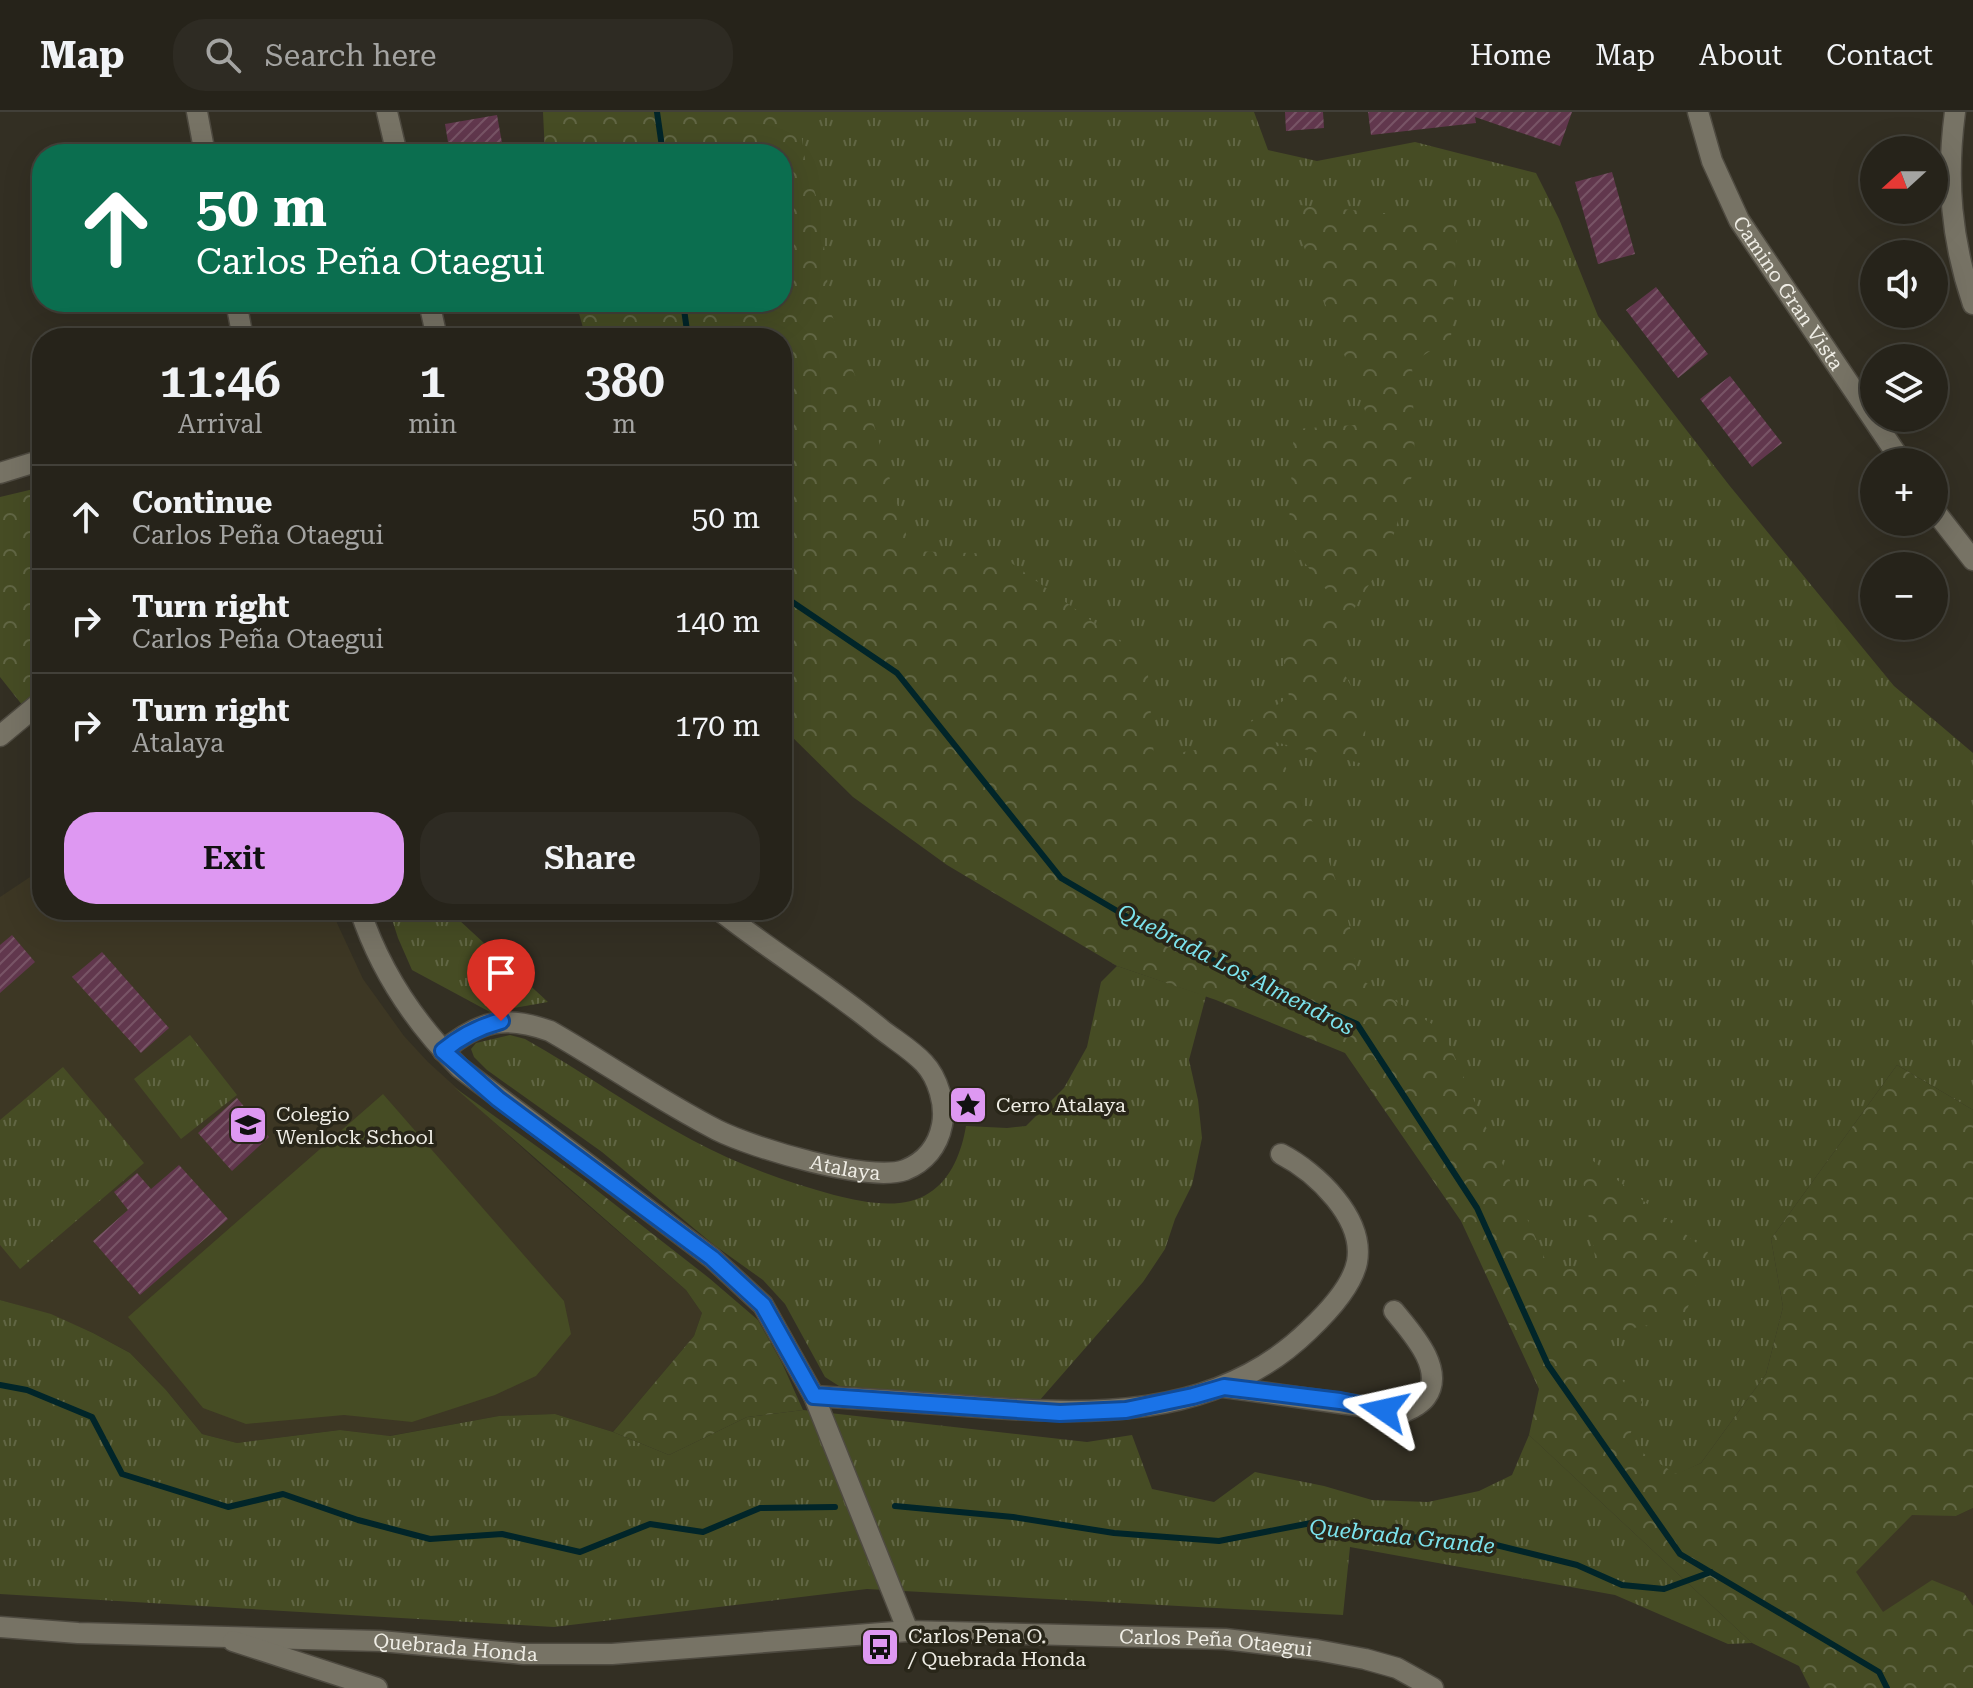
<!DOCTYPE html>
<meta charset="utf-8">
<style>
body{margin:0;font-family:"Roboto Serif",serif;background:#2e2b23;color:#f1f3f6;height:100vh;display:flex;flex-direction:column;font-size:30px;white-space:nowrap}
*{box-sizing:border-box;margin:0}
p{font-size:26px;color:#a4a4a2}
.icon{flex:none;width:44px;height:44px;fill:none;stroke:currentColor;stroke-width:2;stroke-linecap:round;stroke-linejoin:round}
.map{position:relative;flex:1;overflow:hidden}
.drawer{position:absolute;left:32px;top:216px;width:760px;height:592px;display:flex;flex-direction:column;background:#26231a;border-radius:32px;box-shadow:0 8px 32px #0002,0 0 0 2px #424039}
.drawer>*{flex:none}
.guide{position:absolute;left:32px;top:32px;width:760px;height:168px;border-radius:32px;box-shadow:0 8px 32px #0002,0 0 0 2px #424039;background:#0b6e4f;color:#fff;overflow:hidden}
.needle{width:52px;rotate:249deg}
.tools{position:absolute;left:1860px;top:24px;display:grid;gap:16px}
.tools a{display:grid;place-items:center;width:88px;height:88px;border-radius:50%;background:#26231a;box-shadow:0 8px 32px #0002,0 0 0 2px #424039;font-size:40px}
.pin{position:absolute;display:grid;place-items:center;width:68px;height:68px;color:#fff;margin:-82px -34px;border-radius:50% 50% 50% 0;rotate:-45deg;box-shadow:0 0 8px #0007}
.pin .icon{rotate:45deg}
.me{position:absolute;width:88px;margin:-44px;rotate:281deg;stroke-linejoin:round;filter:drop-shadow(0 0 6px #0008)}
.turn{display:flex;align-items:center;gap:28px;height:168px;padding:0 32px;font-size:36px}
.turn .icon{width:104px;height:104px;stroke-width:2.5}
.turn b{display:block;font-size:56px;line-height:68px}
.eta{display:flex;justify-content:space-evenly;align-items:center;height:136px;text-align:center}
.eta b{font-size:48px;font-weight:600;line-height:56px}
.button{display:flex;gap:16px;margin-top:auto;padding:16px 32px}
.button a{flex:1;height:92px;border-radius:32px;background:#de98f2;color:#111;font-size:32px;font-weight:600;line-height:92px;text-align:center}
.button a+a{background:#2e2b23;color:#f1f3f6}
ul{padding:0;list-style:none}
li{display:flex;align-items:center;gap:24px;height:104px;padding:0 32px;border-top:2px solid #424039}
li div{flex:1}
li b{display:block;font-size:30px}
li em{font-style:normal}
header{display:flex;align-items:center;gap:48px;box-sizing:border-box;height:112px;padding:0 40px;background:#26231a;border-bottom:2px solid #424039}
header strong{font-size:38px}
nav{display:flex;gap:44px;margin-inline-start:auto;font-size:28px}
.search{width:560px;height:72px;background:#2e2b23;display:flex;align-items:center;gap:20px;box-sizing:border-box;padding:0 28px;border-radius:32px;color:#a4a4a2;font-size:30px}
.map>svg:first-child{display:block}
.built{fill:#3d3724}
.grass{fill:url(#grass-tufts)}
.forest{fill:url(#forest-crowns)}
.pitch{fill:#464c24}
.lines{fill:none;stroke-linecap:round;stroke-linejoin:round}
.stream{stroke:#012529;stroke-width:6}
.building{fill:url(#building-hatch)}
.minor-casing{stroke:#4e4a40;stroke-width:23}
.minor{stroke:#777365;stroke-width:20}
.route-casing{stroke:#114b97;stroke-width:20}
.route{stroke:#1a73e8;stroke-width:14}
.labels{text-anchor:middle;stroke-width:7;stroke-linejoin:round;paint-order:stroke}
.street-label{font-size:20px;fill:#efede5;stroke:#292619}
.poi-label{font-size:20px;fill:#efede5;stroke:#292619;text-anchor:start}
.water-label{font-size:22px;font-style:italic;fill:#7ce3ed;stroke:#292619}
</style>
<header>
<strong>Map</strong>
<div class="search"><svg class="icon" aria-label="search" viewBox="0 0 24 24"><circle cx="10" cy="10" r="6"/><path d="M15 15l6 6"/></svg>Search here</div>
<nav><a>Home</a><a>Map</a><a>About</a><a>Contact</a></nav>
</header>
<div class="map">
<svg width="1973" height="1576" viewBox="0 0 1973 1576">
<defs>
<pattern id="grass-tufts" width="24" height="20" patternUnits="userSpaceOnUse" patternTransform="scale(2)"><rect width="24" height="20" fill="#464c24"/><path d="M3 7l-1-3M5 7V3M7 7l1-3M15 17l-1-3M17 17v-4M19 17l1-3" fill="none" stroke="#616644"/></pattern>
<pattern id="forest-crowns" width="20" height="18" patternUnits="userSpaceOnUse" patternTransform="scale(2)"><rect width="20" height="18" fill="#464c24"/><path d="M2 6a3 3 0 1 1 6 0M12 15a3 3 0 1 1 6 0" fill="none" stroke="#616644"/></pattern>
<pattern id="building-hatch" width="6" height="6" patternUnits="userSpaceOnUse" patternTransform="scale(2)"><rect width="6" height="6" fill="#61374d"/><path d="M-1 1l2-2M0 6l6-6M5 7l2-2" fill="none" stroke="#785466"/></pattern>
</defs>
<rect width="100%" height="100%" fill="#332f23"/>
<path class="built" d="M42 757V798H331L363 867 404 924 428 950 539 1051 686 1178 702 1201 694 1224 613 1320 555 1302 499 1304 389 1324 340 1318 237 1331 202 1322 166 1278 130 1241 93 1221 51 1203 0 1188V785Z
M1776 1388 1956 1404 1973 1396V1576H1918Z"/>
<path class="grass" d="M688 0H1254L1268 38 1317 49 1415 30 1536 61 1559 107 1598 204 1729 373 1894 574 1973 641V998L1897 953 1771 1127 1783 1195 1766 1262 1701 1351 1676 1363 1626 1331 1370 897 782 448V42Z
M389 798H453L459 808 548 890 490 900 412 858 398 826Z
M1117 854 1206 884 1189 948 1198 988 1202 1026 1192 1073 1175 1107 1165 1137 1143 1170 1039 1289 839 1274 825 1265 785 1192 763 1168 714 1133 602 1040 487 958 474 945 471 937 476 931 510 923 525 927C582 959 635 998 692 1028 737 1052 785 1070 834 1083 863 1090 902 1099 929 1081 952 1067 962 1038 966 1014L1007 1016 1026 1014 1064 976 1087 935 1101 870Z
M190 923 237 983 181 1027 134 967Z
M63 955 144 1051 20 1157 0 1133V1008Z
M0 1188 51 1202 93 1221 130 1241 166 1278 202 1322 237 1331 340 1318 390 1324 499 1304 555 1302 613 1320 669 1343 747 1305 803 1298 1087 1330 1132 1323 1152 1377 1214 1390 1255 1360 1324 1374 1372 1388 1428 1390 1479 1379 1512 1363 1529 1323 1752 1531 1728 1532 1615 1483 1350 1435 1343 1503 867 1477 554 1515 0 1482Z"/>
<path class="forest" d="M543 0H798L805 47 821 101 830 198 874 313 911 439 999 442 1147 549 1154 645 1213 635 1289 585 1281 529 1336 490 1288 430 1294 317 1370 312 1288 92 1458 108 1451 225 1412 251 1415 354 1387 444 1330 535 1366 602 1364 652 1271 629C1305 688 1333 749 1350 816 1354 832 1355 849 1357 865L1443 919 1549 1156 1597 1158 1578 1037 1708 1140 1684 1206 1583 1226 1642 1290 1627 1331 1676 1362 1701 1351 1766 1262 1783 1195 1771 1127 1897 953 1973 998V1396L1956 1404 1912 1403 1856 1460 1883 1500 1932 1468 1964 1481 1973 1494V1576H1810L1799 1554 1752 1531 1529 1323 1539 1277 1461 1109 1345 941 1216 888 1117 854 947 753 853 685 782 615V226H586L578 198 568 199 567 190H782V42H545Z
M42 375V618L0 565V385Z
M454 975 581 1066 709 1166 758 1208 782 1251 803 1298 747 1305 669 1343 613 1320 694 1224 702 1201 686 1178Z"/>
<path class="pitch" d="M383 982 564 1189 571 1222 536 1264 495 1283 412 1310 344 1303 246 1312 203 1296 128 1205Z"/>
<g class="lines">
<path class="stream" d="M657 0 663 42
M683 190 688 226
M782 483 897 561 1061 766 1165 827 1357 912 1477 1096 1548 1253 1680 1442 1879 1560 1887 1576
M0 1273 27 1278 92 1305 122 1362 228 1395 283 1382 358 1408 430 1427 502 1422 580 1440 650 1412 703 1420 760 1396 835 1395
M895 1394 1013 1405 1114 1421 1219 1429 1311 1411 1397 1424 1488 1431 1577 1453 1622 1473 1664 1477 1711 1460"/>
</g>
<path class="building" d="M1285 0H1323L1324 16 1286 19Z
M1368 0H1572L1560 34 1475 5 1476 11 1371 23Z
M497 3 504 42H450L445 12Z
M1612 60 1635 142 1598 152 1575 70Z
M1656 175 1708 242 1678 266 1626 198Z
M1730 264 1782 331 1752 355 1700 287Z
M12 823 35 850 0 881V833Z
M102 840 169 916 141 941 72 865Z
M237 986 269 1025 232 1059 198 1021Z
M179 1053 228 1107 140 1183 93 1129 128 1098 114 1080 137 1061 151 1077Z"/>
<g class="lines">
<defs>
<g id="minor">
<path d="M197 0 205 42"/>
<path d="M387 0 397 42"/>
<path id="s1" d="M1698 0 1712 49 1739 108 1902 350"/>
<path d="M1955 0C1946 67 1951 128 1973 192"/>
<path d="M236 190 243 226"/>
<path d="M429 190 437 226"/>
<path d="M0 361 42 348"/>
<path d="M1934 398 1973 448"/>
<path d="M0 624 42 589"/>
<path d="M360 798C380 859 415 911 460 956L712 1146 763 1193 814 1284 908 1519"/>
<path id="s2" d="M443 939C480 908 505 903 550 919 606 951 660 989 717 1018 753 1036 869 1071 905 1058 925 1050 938 1034 942 1013 946 993 938 966 924 951 912 938 895 928 881 917 829 874 772 840 719 798"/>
<path d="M1224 1275 1404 1300C1412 1296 1421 1292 1426 1285 1446 1257 1411 1220 1394 1199"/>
<path d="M814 1284C864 1287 915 1290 965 1294 1086 1303 1215 1310 1309 1218 1327 1201 1352 1175 1357 1150 1365 1106 1316 1060 1281 1042"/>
<path id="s3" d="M0 1515 78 1521 380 1529 524 1542H612L908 1519 1225 1527 1317 1538 1365 1547 1397 1556 1433 1576"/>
<path d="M233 1529 377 1576"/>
</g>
</defs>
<use href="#minor" class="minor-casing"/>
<use href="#minor" class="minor"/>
</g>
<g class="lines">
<defs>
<path id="route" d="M501 909C478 915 461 924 443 939L498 987 712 1146 763 1193 814 1284 1060 1301 1126 1298 1193 1284 1224 1275 1340 1289 1384 1298"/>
</defs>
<use href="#route" class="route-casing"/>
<use href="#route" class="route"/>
</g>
<defs>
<symbol id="sight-square" viewBox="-11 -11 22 22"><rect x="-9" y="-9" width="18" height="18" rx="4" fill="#de98f2" stroke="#292619"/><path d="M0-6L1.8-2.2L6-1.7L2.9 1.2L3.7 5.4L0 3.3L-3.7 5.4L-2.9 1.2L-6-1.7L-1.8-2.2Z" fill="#111"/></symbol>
<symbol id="school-square" viewBox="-11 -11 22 22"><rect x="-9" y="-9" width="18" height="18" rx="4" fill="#de98f2" stroke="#292619"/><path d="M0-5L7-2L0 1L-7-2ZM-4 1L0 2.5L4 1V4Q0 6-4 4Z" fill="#111"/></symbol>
<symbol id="bus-square" viewBox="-11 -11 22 22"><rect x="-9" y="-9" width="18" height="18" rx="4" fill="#de98f2" stroke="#292619"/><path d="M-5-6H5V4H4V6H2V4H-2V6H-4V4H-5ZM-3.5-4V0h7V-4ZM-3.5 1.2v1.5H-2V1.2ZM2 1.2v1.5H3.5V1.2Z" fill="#111"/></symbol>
</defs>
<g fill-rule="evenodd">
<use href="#sight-square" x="946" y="971" width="44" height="44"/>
<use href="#school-square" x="226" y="991" width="44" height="44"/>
<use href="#bus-square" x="858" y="1513" width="44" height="44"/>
</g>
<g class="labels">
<g class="street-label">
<text dy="7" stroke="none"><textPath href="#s1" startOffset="204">Camino Gran Vista</textPath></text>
<text dy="7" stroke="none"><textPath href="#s2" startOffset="444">Atalaya</textPath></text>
<text dy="7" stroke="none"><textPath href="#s3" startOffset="1218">Carlos Peña Otaegui</textPath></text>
<text dy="7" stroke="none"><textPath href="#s3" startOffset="456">Quebrada Honda</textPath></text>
</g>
<g class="poi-label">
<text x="996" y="1000">Cerro Atalaya</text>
<text x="276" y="1009">Colegio<tspan x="276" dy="23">Wenlock School</tspan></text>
<text x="908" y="1531">Carlos Pena O.<tspan x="908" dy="23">/ Quebrada Honda</tspan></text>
</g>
<g class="water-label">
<text transform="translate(1236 857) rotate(27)" y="8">Quebrada Los Almendros</text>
<text transform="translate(1402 1424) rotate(6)" y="8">Quebrada Grande</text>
</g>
</g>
</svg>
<div class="tools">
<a><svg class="needle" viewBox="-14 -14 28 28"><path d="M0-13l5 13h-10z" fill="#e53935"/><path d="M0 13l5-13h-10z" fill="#a4a4a2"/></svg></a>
<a><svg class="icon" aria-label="sound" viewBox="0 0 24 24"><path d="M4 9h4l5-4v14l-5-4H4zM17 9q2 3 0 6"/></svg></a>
<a><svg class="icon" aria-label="layers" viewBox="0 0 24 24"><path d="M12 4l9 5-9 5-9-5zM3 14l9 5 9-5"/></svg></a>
<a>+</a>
<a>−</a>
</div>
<div class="pin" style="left:501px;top:909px;background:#d93025"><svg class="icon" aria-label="arrive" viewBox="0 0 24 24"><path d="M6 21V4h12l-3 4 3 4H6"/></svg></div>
<svg class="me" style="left:1384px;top:1298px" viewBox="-20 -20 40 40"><path d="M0-17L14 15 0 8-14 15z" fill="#1a73e8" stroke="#fff" stroke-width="4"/></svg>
<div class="guide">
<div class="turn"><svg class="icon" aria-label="ahead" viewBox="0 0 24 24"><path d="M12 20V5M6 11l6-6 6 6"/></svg><div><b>50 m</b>Carlos Peña Otaegui</div></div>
</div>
<section class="drawer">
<div class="eta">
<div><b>11:46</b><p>Arrival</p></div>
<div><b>1</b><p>min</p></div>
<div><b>380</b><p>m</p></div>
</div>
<ul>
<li><svg class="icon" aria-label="ahead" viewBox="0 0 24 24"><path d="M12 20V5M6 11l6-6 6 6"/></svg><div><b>Continue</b><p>Carlos Peña Otaegui</p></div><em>50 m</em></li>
<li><svg class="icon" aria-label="right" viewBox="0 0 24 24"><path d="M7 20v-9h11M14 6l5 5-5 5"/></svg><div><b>Turn right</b><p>Carlos Peña Otaegui</p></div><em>140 m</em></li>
<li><svg class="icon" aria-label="right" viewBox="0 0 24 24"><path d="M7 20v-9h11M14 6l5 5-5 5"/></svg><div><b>Turn right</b><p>Atalaya</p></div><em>170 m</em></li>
</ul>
<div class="button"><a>Exit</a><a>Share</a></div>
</section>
</div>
